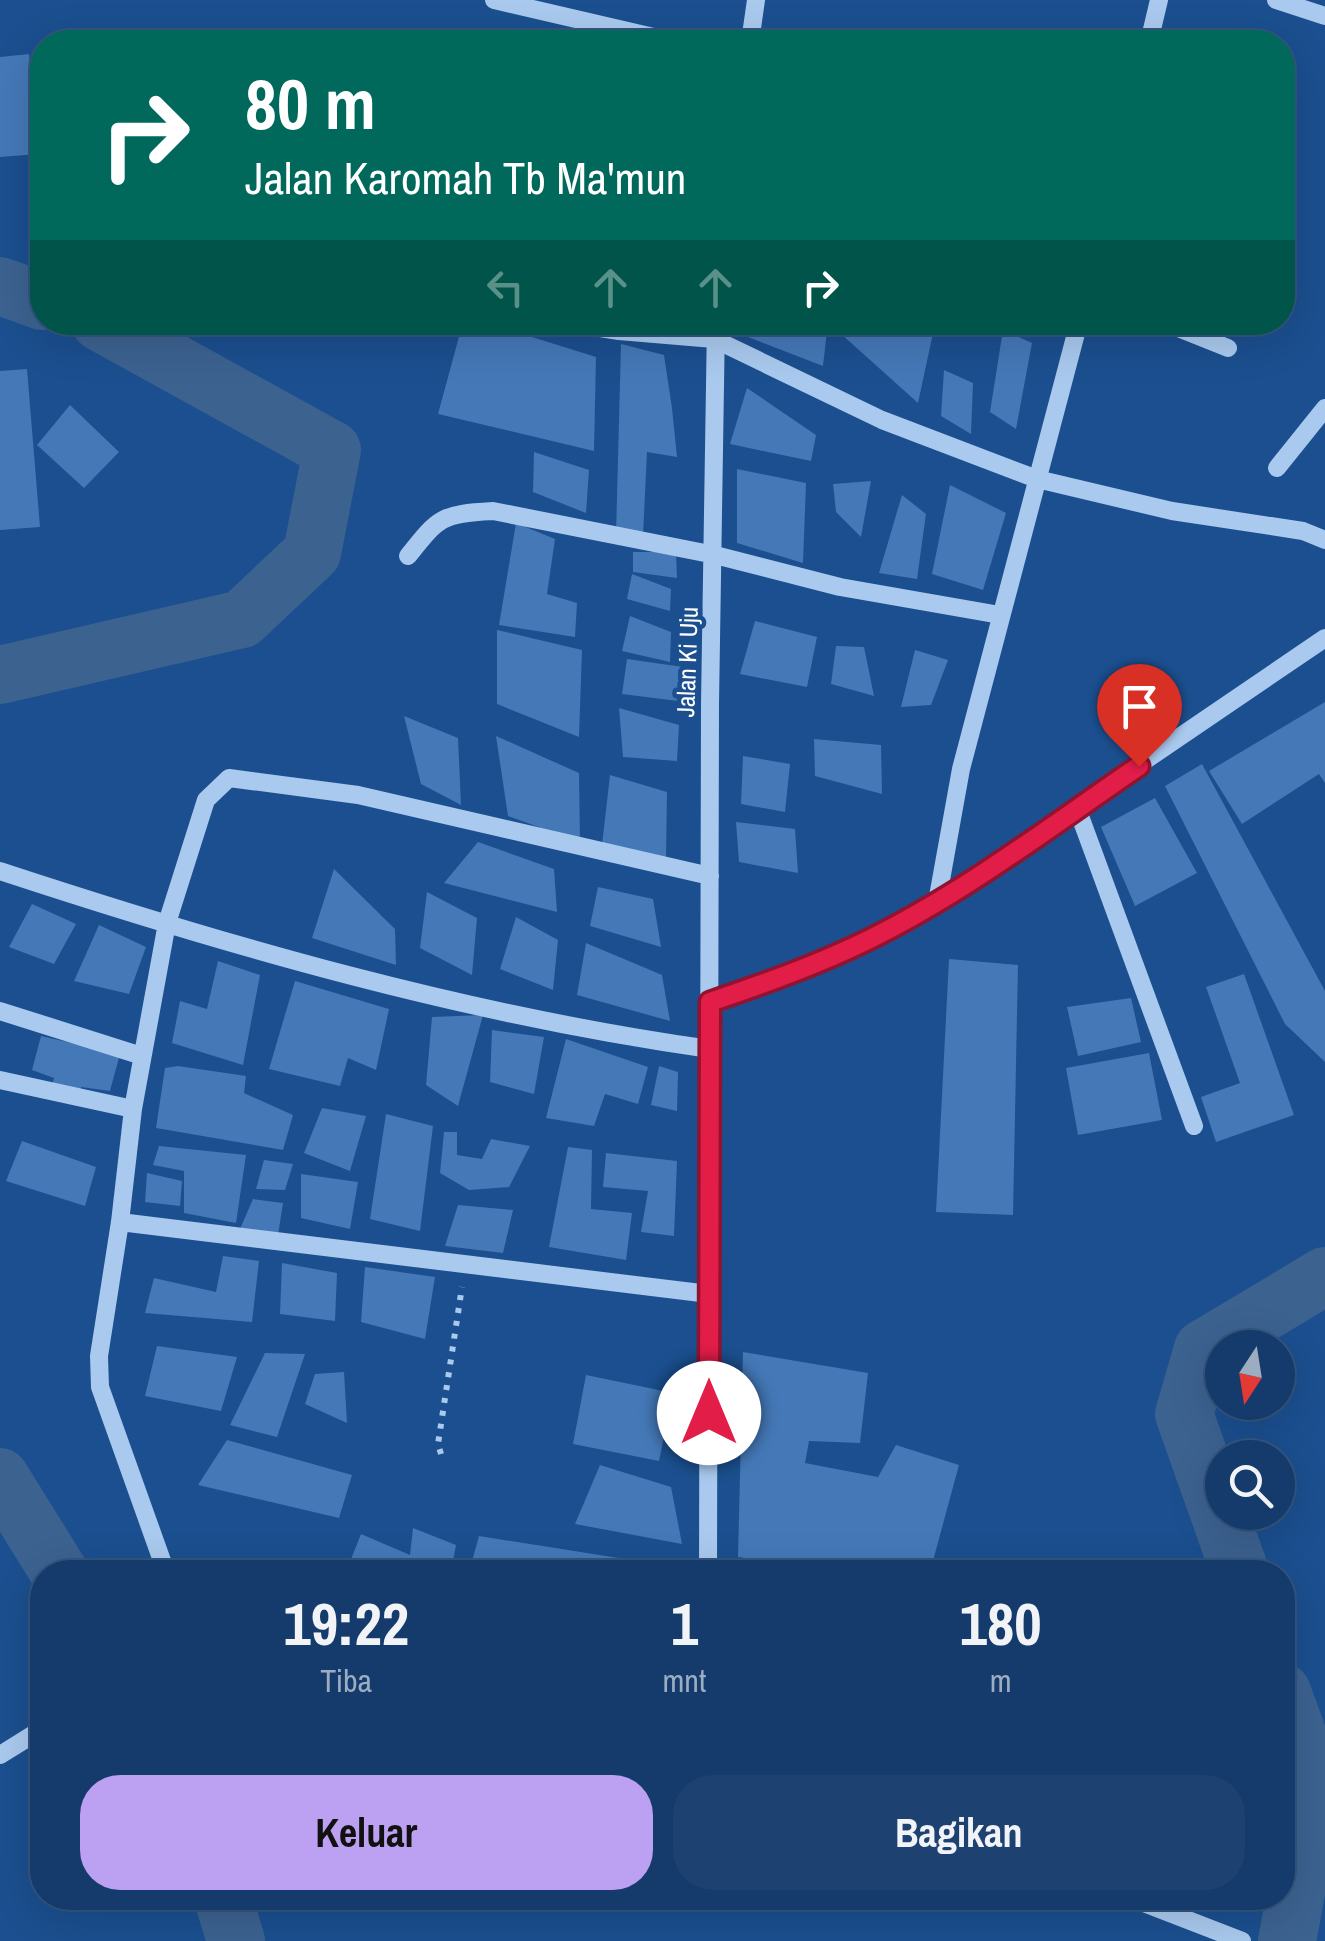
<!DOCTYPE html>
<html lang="id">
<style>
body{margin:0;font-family:"Archivo Narrow",sans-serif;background:#1d4271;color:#f1f3f6;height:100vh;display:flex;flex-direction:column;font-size:38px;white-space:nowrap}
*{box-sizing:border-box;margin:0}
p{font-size:32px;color:#9dadc1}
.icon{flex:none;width:55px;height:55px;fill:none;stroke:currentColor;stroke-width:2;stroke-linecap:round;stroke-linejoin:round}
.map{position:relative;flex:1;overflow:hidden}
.side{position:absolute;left:30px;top:1560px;width:1265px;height:350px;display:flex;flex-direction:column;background:#143b6b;border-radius:40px;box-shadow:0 10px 40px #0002,0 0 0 2px #33557e}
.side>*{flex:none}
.guide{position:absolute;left:30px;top:30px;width:1265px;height:305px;border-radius:40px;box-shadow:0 10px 40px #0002,0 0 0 2px #33557e;background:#00695c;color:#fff;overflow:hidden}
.needle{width:65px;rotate:192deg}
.tools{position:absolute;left:1205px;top:1330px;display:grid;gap:20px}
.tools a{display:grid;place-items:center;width:90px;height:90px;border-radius:50%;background:#143b6b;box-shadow:0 10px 40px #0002,0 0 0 2px #33557e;font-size:50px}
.pin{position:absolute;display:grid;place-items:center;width:85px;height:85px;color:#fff;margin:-102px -42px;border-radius:50% 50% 50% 0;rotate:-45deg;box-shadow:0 0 10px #0007}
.pin .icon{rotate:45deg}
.me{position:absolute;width:110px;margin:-55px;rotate:0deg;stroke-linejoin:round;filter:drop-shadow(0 0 8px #0008)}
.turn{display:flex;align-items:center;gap:35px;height:210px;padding:0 50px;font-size:45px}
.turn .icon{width:130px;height:130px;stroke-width:2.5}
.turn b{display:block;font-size:70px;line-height:85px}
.lanes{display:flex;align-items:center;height:95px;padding:0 50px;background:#0003;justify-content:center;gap:50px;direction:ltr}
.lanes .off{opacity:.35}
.eta{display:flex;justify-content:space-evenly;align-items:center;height:170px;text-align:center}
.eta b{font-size:60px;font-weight:800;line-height:70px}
.primary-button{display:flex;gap:20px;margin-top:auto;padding:20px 50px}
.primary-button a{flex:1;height:115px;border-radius:40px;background:#bca0f2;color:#111;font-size:40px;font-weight:800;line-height:115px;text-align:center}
.primary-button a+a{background:#1d4271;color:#f1f3f6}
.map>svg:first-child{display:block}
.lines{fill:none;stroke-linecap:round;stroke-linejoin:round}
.river{stroke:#3c6290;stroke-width:58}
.building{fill:#4478b7}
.path{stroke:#a9c9ee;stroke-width:6;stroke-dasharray:5 8;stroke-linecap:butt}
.minor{stroke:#a9c9ee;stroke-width:18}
.route-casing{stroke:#92132f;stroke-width:25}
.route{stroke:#e11d48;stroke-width:18}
.labels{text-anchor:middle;stroke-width:9;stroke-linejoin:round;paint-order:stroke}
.street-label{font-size:25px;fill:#fff;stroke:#1b4f8f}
</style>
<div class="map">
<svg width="1325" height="1941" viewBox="0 0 1325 1941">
<rect width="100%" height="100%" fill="#1b4f8f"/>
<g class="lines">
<path class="river" d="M0 286 42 301
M0 675 242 619 312 553 332 450 100 322
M0 1477 59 1572
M1240 1572 1184 1414 1203 1349 1325 1276
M1282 1692 1316 1785 1287 1941
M223 1898 236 1941"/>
</g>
<path class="building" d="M29 54 38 154 0 157V57Z
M463 322H484L596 357 594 451 438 414Z
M749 322H828L823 366 748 337Z
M846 322 935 324 918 403 840 333Z
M1003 330 1032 343 1016 429 990 412Z
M621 344 664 355 672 408 677 457 647 452 643 536 616 535Z
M27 369 40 527 0 530V371Z
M944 370 973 383 971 434 941 416Z
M747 388 816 435 811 461 730 444Z
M70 405 119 452 84 488 37 445Z
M534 452 589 470 586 513 533 492Z
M737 469 806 483 803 563 737 543Z
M871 481 861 537 836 512 833 484Z
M950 485 1006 513 983 590 932 574Z
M902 495 926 514 917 579 879 573Z
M516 523 555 539 547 594 577 603 575 637 499 625Z
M633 552H676L677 578 633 572Z
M632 574 671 589 670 611 627 599Z
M630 616 671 632 670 662 622 651Z
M755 621 817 637 807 687 740 674Z
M497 630 582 650 579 737 497 704Z
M836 646 864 647 874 696 831 684Z
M915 650 948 660 931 705 901 707Z
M627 659 683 667 678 701 622 694Z
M1325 702V783L1319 774 1242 824 1209 771Z
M619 708 679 725 677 761 623 757Z
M404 716 458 738 461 805 421 784Z
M496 736 579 773 580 842 508 816Z
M814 739 881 745 882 794 815 776Z
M743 756 790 764 785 812 741 804Z
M1202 764 1325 991V1062L1285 1024 1165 786Z
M610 775 667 792 666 859 602 845Z
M1155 798 1197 873 1135 906 1101 827Z
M736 822 795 829 798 873 739 862Z
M478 842 554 869 557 912 444 883Z
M334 869 395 929 396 965 312 938Z
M598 887 653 899 661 947 590 926Z
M427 892 477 918 472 975 420 948Z
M32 904 76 924 54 964 9 947Z
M516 917 558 940 553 990 500 969Z
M99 925 146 947 129 994 74 981Z
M586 943 662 975 670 1021 577 995Z
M949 959 1018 965 1013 1215 936 1212Z
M218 961 260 975 243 1065 172 1043 180 1001 207 1009Z
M1244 974 1294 1115 1216 1142 1201 1097 1240 1083 1206 987Z
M295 981 389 1009 376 1070 348 1058 340 1086 269 1069Z
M1131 998 1141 1042 1078 1056 1067 1007Z
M483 1015 458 1106 426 1085 432 1017Z
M492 1030 544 1037 534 1094 490 1082Z
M41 1036 120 1054 110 1091 81 1087 80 1094 52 1087 54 1078 32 1070Z
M566 1039 648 1067 638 1104 605 1094 594 1126 546 1118Z
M1149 1053 1162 1120 1078 1135 1066 1068Z
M178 1066 246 1076 244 1093 293 1115 283 1150 156 1128 165 1068Z
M659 1066 678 1072 677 1111 651 1105Z
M322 1108 366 1116 350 1171 304 1153Z
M386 1114 433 1126 420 1231 370 1219Z
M444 1132H457V1155L482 1159 491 1139 530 1146 509 1187 469 1190 440 1173Z
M22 1141 96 1167 85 1206 6 1181Z
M159 1146 246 1155 236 1223 184 1213V1171L153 1165Z
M568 1147 592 1150 591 1209 632 1213 626 1260 549 1247Z
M606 1153 677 1161 674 1236 641 1232 648 1191 603 1187Z
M264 1160 293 1164 285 1190 256 1189Z
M147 1173 182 1181 180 1206 145 1202Z
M301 1174 358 1182 350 1229 301 1218Z
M253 1199 283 1203 278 1235 240 1229Z
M458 1205 513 1210 503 1253 445 1246Z
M223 1256 259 1261 252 1322 145 1313 154 1278 216 1292Z
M282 1263 337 1273 335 1321 280 1314Z
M365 1267 435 1277 425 1339 361 1322Z
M157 1346 237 1357 221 1411 145 1396Z
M743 1352 868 1373 860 1443 809 1441 805 1463 878 1477 896 1445 959 1465 930 1572H849L738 1557Z
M265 1353 305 1354 277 1437 230 1425Z
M344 1372 347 1423 305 1404 315 1374Z
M586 1375 673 1393 659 1461 573 1444Z
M227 1440 352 1475 339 1518 198 1485Z
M600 1465 671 1487 682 1544 575 1524Z
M413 1528 456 1545 451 1572H346L361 1534 410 1555Z
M479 1536 688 1569V1572H469Z"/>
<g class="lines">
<path class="path" d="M441 1454 438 1444 462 1287"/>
<path class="minor" d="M494 0 675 42
M1276 0 1325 16
M750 42 756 0
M1149 42 1159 0
M563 322 619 331 714 339 882 420 1037 479 1172 511 1303 531 1325 540
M1163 322 1228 348
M1277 468 1325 408
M408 556C439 517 441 514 493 511L715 555 840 587 1000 615
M1077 808 1194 1126
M0 871C231 947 468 1015 710 1049
M937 902 961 769 1079 322
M710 1002 783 977 866 941 937 902 1325 638
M0 1011 142 1056
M0 1080 133 1109
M120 1222 709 1294
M166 1572 100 1387 99 1356 120 1222 133 1109 167 923 206 800 229 778 358 795 710 876
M708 1572 710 704 716 322
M0 1755 42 1729
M1131 1898 1242 1941"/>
</g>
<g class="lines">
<defs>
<path id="route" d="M709 1413 710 1002C763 984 817 965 868 940 964 893 1051 826 1139 766"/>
</defs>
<use href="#route" class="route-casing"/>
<use href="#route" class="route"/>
</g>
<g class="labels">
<g class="street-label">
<text transform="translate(687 662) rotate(-88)" y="9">Jalan Ki Uju</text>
</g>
</g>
</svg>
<div class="tools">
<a><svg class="needle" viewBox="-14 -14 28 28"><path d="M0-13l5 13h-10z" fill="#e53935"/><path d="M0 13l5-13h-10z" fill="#9dadc1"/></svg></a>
<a><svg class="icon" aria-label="search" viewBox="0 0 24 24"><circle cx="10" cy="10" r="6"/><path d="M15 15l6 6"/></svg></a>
</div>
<div class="pin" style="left:1139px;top:766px;background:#d93025"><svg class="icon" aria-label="arrive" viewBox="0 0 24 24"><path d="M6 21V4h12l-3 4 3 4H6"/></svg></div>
<svg class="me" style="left:709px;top:1413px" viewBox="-20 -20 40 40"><circle r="19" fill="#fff"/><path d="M0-13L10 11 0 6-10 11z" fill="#e11d48"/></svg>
<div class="guide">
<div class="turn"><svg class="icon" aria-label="right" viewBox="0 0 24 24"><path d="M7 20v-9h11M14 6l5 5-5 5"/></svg><div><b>80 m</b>Jalan Karomah Tb Ma'mun</div></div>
<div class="lanes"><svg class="icon off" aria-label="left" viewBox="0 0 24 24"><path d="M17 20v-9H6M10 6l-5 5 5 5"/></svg><svg class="icon off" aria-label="ahead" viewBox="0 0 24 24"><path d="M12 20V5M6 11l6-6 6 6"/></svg><svg class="icon off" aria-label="ahead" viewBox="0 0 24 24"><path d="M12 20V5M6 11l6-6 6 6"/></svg><svg class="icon" aria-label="right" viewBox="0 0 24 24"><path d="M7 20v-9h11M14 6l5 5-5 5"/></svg></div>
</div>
<section class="side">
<div class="eta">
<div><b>19:22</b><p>Tiba</p></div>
<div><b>1</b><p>mnt</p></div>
<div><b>180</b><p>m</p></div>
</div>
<div class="primary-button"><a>Keluar</a><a>Bagikan</a></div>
</section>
</div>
